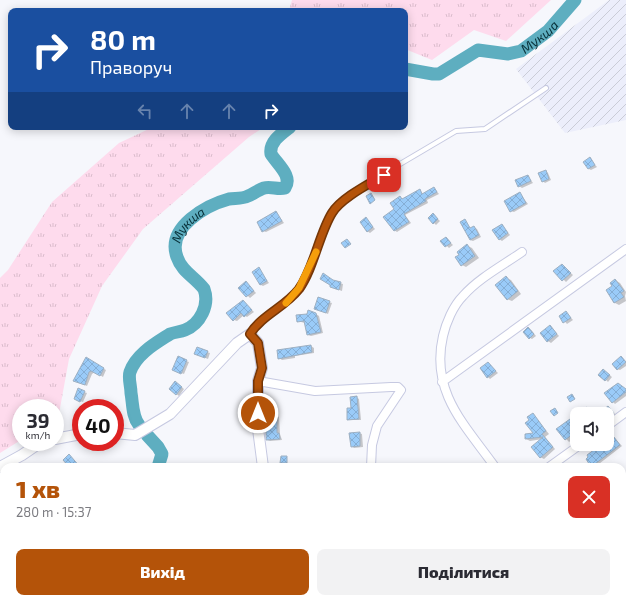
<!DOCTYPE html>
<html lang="uk">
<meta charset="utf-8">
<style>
body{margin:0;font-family:"Exo 2",sans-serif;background:#f2f2f3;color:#2b2b33;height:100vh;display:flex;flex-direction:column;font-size:15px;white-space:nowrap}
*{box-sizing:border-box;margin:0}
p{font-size:13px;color:#7c7c81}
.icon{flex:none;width:22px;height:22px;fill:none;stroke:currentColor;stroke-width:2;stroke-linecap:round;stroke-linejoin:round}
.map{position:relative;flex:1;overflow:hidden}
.side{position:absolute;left:0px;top:463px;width:626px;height:140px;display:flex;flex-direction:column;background:#fff;border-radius:12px 12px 0 0;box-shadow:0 2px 10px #0003}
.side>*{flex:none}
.banner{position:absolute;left:8px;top:8px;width:400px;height:122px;border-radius:8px;box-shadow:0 2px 10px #0003;background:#1a4fa0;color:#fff;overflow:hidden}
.buttons{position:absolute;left:570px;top:407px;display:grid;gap:8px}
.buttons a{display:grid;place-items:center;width:44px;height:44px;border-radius:8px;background:#fff;box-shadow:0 2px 10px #0003;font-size:20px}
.speed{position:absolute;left:12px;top:399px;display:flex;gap:8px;font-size:20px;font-weight:700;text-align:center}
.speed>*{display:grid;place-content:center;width:52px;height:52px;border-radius:50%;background:#fff;box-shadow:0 2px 10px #0003;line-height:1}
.speed small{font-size:10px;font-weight:400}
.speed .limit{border:6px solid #d22;background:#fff;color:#111}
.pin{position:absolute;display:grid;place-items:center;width:34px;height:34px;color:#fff;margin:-17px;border-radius:8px;box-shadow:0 2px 6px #0006}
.me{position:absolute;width:44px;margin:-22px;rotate:0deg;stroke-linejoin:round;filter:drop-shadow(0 0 3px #0008)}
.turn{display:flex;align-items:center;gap:14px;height:84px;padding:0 16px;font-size:18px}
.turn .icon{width:52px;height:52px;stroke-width:2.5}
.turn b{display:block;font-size:28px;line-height:34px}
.lanes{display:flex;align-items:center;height:38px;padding:0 16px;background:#0003;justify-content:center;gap:20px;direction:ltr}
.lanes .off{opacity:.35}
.round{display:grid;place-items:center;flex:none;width:42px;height:42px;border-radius:8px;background:#f2f2f3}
.summary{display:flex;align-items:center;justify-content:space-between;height:68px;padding:0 16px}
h1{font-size:24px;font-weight:800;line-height:30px;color:#b45309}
.cta{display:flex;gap:8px;margin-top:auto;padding:8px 16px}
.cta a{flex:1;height:46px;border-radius:8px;background:#b45309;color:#fff;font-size:16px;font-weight:800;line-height:46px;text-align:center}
.cta a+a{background:#f2f2f3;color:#2b2b33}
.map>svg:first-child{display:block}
.industrial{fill:url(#industrial-furrows)}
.grass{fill:url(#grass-tufts)}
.shadow{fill:#0003}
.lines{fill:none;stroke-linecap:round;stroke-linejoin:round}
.river{stroke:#5eaec0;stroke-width:13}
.building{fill:url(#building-cross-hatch);stroke:#9eb0c2}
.service-casing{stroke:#c6c9e1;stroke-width:6}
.minor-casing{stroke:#c6c9e1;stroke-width:10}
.tertiary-casing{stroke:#c6c9e1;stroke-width:12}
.service{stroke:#fff;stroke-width:4}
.minor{stroke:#fff;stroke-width:8}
.tertiary{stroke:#fff;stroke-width:10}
.route-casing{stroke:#753606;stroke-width:10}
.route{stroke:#b45309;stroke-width:7}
.slow{stroke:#f59e0b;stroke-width:7}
.labels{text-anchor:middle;stroke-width:4;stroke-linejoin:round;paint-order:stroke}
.water-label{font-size:13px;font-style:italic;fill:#083038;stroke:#fff}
</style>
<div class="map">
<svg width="626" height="603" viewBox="0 0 626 603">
<defs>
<pattern id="industrial-furrows" width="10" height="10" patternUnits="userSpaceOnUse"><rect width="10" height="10" fill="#eceefb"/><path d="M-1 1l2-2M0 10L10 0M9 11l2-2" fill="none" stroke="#caccd7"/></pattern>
<pattern id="grass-tufts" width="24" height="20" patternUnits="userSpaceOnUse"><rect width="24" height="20" fill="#fedbed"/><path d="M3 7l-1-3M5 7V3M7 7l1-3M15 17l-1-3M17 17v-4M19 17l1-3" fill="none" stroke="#dabccc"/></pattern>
<pattern id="building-cross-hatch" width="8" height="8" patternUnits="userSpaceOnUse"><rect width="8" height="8" fill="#9acbf8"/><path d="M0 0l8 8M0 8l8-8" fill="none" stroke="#85aed5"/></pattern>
</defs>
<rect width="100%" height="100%" fill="#f6f7fc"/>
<path class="industrial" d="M609 0H626V120L565 133 516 69Z"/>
<path class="grass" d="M292 0H551L506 41 474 30 432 60 405 49V11H289Z
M153 127H264L249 137 143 229 102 286 69 359 58 419 55 420V408H21V440L0 453V278L8 270 52 202 119 143Z"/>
<path class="shadow" d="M590 159 597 167 591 170 589 169Z
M546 171 548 173 551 180 545 183 543 181Z
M528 176 533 183 522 188 519 186Z
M434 188 439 194 427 200 428 203 405 215 411 223 397 232 394 230 396 209 400 197 403 199 420 190 423 194Z
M520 194 528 204 514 212 511 211Z
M276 212 284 223 266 232 263 231Z
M433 214 440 221 436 225 434 223Z
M366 219 375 229 370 233 367 231Z
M465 220 471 229 474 227 477 229 481 237 473 241 470 240Z
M502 225 510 235 502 241 499 239Z
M446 238 453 245 449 248 442 241Z
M468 246 472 248 479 258 466 267 462 265 460 255Z
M562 265 573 275 566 282 555 271Z
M259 269 269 283 263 286 261 285Z
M506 278 511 280 521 294 512 301 507 299Z
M615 280 620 283 626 292 625 296 626 301 619 305 615 303 607 291 613 286Z
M333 281 343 284 342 291 331 287Z
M246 282 256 293 250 298 240 288Z
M243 301 254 312 247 317 244 315 237 321 234 320Z
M329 302 332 303 328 314 316 309Z
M566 312 573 320 567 324 560 316Z
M316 314 319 316 323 333 311 336 308 335 305 323 297 321Z
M550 326 559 336 551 343 548 341Z
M531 330 536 336 532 339 530 338Z
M311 346 314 348V353L295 356V358L282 360 279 358Z
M207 352 210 353 208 359 198 355Z
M621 357 626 362V366L620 370 617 369Z
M87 359 106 370 103 377 95 372 92 374 87 386 77 382Z
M186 361 189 362 184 374 176 371Z
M488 363 498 373 490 379 488 377Z
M606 372 612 377 608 382 606 380Z
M178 384 184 389 179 396 170 389Z
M619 384 626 390V396L615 404 613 402Z
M84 392 87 393 83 402 77 400Z
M356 397 359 399 361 420H351L348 419Z
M608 407 616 415 612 418 609 416Z
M533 414 549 434 545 437 555 449 544 459 540 457 543 439 530 441 526 439 535 434 530 420Z
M276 415 279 417 280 434 282 440 270 441 267 440Z
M577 415V436L569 442 557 429Z
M359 433 362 434 363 447 354 448 352 446Z
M614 438 622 446 595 467 592 466 595 450 597 452Z
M280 465 283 467H271V466Z
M4 510V517L0 514Z
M4 521V528L3 532 0 530V527Z
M626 563V574L622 569V567Z
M624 580 626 582V602L622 597V582Z
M254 599H262L264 600V603H254Z
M300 599H310L308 600 310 603H302Z
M573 599H583L578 603H568Z"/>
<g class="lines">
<g class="river">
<path id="s1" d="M405 69 433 74H439L478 50 508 54 521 51 548 31 575 0"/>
<path id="s2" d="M139 425C132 416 133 404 131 393 131 386 128 378 130 372 136 354 156 343 170 334 175 332 180 332 185 330 200 324 210 305 204 289 195 277 182 272 177 257 166 227 207 205 229 199 235 198 242 199 248 196 253 194 258 190 264 188 271 186 278 190 285 188 293 176 277 164 271 154 269 142 281 134 290 127"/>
<path d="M147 435 158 447 162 454 158 467"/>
<path d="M99 599V603"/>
</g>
</g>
<path class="building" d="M590 157 595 165 588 169 583 162Z
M546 170 549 179 542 182 538 173Z
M528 175 531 181 518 187 515 180Z
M434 187 437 192 425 199 426 201 404 214 409 222 394 231 383 217 394 209 390 203 400 196 402 199 420 189 422 194Z
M520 192 526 203 510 212 504 201Z
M371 193 375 200 370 204 366 196Z
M276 211 282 221 262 232 257 222Z
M433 213 438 219 433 224 428 218Z
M366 217 373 227 367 232 360 222Z
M465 219 470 228 474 226 479 235 470 240 460 222Z
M502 224 508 233 499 240 492 230Z
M446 237 451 243 445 247 440 241Z
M347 239 351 244 345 248 341 243Z
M467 244 475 256 461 266 455 257 459 255 457 252Z
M562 264 571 273 562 281 553 271Z
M259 267 267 281 260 285 252 272Z
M323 273 333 280 341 282 339 290 330 287V285L320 279Z
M506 276 518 291 507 300 495 285Z
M615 279 624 291 621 293 624 297 614 303 606 290 612 286 610 283Z
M246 281 254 291 246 297 238 288Z
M318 297 330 301 326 313 314 309Z
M243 300 252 310 244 317 241 313 233 321 226 313Z
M308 310 316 313 321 332 307 335 304 321 297 322 296 315 307 314Z
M566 311 571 318 563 323 559 316Z
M550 325 557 334 547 342 540 333Z
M528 327 534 334 529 339 523 332Z
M311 345 312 352 278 359 277 350Z
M197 347 208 351 205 358 194 354Z
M178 356 187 360 181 374 172 370Z
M621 356 626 362 617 370 612 364Z
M86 357 104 368 100 376 91 371 89 372 85 385 73 381Z
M488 362 496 371 487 378 480 368Z
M603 369 610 375 605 381 598 375Z
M175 381 182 387 176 395 169 389Z
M618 383 626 389V392L612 403 604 393Z
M78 388 85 391 80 402 74 399Z
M572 394 575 399 570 402 567 397Z
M357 396 359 419 347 420V408H351L350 397Z
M608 406 614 413 609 417 603 410Z
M587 407 593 414H577Z
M555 408 558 413 554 416 550 411Z
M533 413 546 431 542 434 553 447 540 458 531 447 543 437 525 439V434L533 433 525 423 529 420 527 417Z
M266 414H277V433H279L280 439 266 440Z
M577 414V431L565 440 556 429Z
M360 432V446L351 447 349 433Z
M614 437 620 445 591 467 586 459 588 457 587 455 595 449 596 451Z
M69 454 80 467H69L63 460Z
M281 456H287V463H280Z"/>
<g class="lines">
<defs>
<path id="service" d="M250 334 256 325 287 302 299 288 333 212 349 198 395 167 456 131 485 129 546 88"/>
<path id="minor" d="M258 381 315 391 391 387H398L401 390 377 426 372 445 371 467
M442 382 626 249
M607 426 626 412
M495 467C465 425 430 392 443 336 446 323 453 306 463 296 479 278 502 266 522 252
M549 467 581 444
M622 542 626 540
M416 599 417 603
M591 599 594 603
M557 603 563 599"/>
<path id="tertiary" d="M115 433 135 435 170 414 237 343 250 334 258 343 262 368 258 381V429L263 467
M55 439 81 434
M0 467 22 455 41 442
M288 599 290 603"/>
</defs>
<use href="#service" class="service-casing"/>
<use href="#minor" class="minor-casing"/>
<use href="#tertiary" class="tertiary-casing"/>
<use href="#service" class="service"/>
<use href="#minor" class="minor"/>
<use href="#tertiary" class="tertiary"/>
</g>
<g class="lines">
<defs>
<path id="route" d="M258 413V381L262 368 258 343 250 334C262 315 285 307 299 289 314 268 319 234 332 213 341 198 369 184 384 175"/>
</defs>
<use href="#route" class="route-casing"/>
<use href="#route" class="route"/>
<path class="slow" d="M286 303 299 288 316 252"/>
</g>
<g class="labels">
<g class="water-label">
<text dy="5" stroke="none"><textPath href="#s1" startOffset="147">Мукша</textPath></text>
<text dy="5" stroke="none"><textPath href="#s2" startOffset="255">Мукша</textPath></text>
</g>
</g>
</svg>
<div class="buttons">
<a><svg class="icon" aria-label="sound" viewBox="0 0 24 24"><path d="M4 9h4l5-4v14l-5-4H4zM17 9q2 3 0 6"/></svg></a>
</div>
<div class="speed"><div>39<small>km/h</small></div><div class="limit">40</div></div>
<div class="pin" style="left:384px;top:175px;background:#d93025"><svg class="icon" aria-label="arrive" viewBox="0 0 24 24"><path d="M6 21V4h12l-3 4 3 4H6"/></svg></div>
<svg class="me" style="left:258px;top:413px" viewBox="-20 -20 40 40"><circle r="17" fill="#b45309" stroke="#fff" stroke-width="3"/><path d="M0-11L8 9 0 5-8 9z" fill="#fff"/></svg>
<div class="banner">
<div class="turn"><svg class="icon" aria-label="right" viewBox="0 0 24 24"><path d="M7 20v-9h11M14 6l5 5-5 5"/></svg><div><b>80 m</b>Праворуч</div></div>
<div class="lanes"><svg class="icon off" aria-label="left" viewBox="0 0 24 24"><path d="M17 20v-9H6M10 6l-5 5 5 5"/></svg><svg class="icon off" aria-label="ahead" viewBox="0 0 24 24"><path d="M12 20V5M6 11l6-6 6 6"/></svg><svg class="icon off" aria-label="ahead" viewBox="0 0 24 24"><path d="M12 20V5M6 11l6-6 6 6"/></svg><svg class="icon" aria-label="right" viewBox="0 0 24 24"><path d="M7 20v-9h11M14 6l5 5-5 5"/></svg></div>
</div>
<section class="side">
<div class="summary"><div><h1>1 хв</h1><p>280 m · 15:37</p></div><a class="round" style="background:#d93025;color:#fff"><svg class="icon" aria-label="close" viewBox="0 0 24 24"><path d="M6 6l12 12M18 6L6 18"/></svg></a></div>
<div class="cta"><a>Вихід</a><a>Поділитися</a></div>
</section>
</div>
